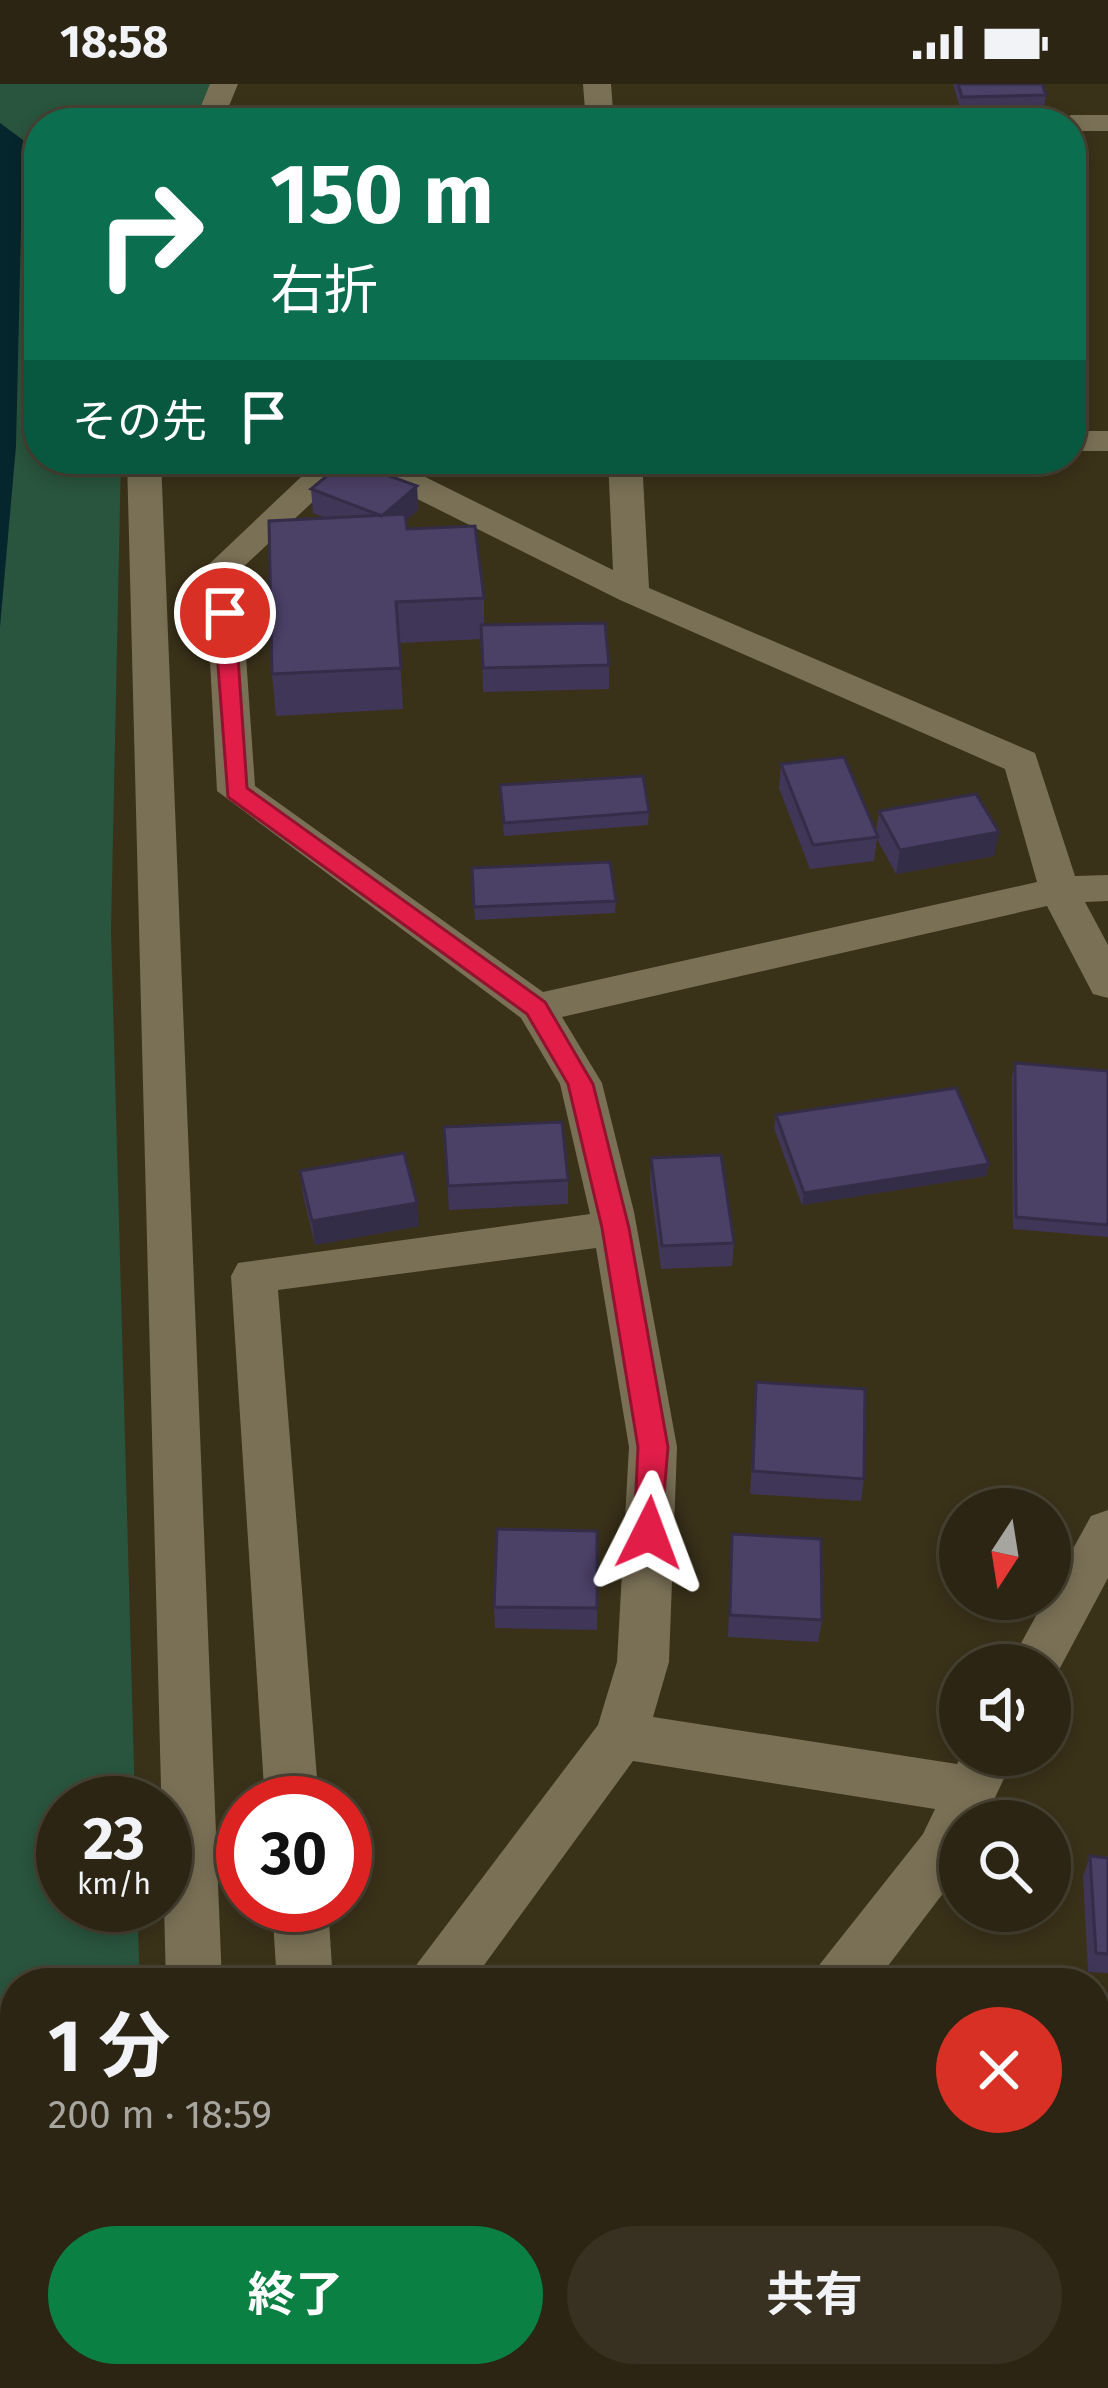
<!DOCTYPE html>
<html lang="ja">
<meta charset="utf-8">
<style>
body{margin:0;font-family:"Fira Sans","Noto Sans JP",sans-serif;background:#383121;color:#f1f3f6;height:100vh;display:flex;flex-direction:column;font-size:45px;white-space:nowrap}
*{box-sizing:border-box;margin:0}
p{font-size:39px;color:#a6a5a0}
.icon{flex:none;width:66px;height:66px;fill:none;stroke:currentColor;stroke-width:2;stroke-linecap:round;stroke-linejoin:round}
.map{position:relative;flex:1;overflow:hidden}
.sheet{position:absolute;left:0px;top:1884px;width:1110px;height:420px;display:flex;flex-direction:column;background:#2c2513;border-radius:48px 48px 0 0;box-shadow:0 6px 18px #0003,0 0 0 3px #484233}
.sheet>*{flex:none}
.banner{position:absolute;left:24px;top:24px;width:1062px;height:366px;border-radius:48px;box-shadow:0 6px 18px #0003,0 0 0 3px #484233;background:#0b6e4f;color:#fff;overflow:hidden}
.needle{width:78px;rotate:192deg}
.controls{position:absolute;left:939px;top:1404px;display:grid;gap:24px}
.controls a{display:grid;place-items:center;width:132px;height:132px;border-radius:50%;background:#2c2513;box-shadow:0 6px 18px #0003,0 0 0 3px #484233;font-size:60px}
.speed{position:absolute;left:36px;top:1692px;display:flex;gap:24px;font-size:60px;font-weight:700;text-align:center}
.speed>*{display:grid;place-content:center;width:156px;height:156px;border-radius:50%;background:#2c2513;box-shadow:0 6px 18px #0003,0 0 0 3px #484233;line-height:1}
.speed small{font-size:30px;font-weight:400}
.speed .limit{border:18px solid #d22;background:#fff;color:#111}
.pin{position:absolute;display:grid;place-items:center;width:102px;height:102px;color:#fff;margin:-51px;border:6px solid #fff;border-radius:50%;box-shadow:0 3px 12px #0007}
.me{position:absolute;width:132px;margin:-66px;rotate:3deg;stroke-linejoin:round;filter:drop-shadow(0 0 9px #0008)}
.turn{display:flex;align-items:center;gap:42px;height:252px;padding:0 48px;font-size:54px}
.turn .icon{width:156px;height:156px;stroke-width:2.5}
.turn b{display:block;font-size:84px;line-height:102px}
.then{display:flex;align-items:center;height:114px;padding:0 48px;background:#0003;gap:24px;font-size:45px}
.round{display:grid;place-items:center;flex:none;width:126px;height:126px;border-radius:63px;background:#383121}
.headline{display:flex;align-items:center;justify-content:space-between;height:204px;padding:0 48px}
h1{font-size:72px;font-weight:700;line-height:90px}
.action{display:flex;gap:24px;margin-top:auto;padding:24px 48px}
.action a{flex:1;height:138px;border-radius:72px;background:#0b8043;color:#fff;font-size:48px;font-weight:700;line-height:138px;text-align:center}
.action a+a{background:#383121;color:#f1f3f6}
.status{display:flex;justify-content:space-between;align-items:center;height:84px;padding:0 60px;background:#2c2513;direction:ltr}
.status svg{height:33px;fill:currentColor}
.map>svg:first-child{display:block}
.green{fill:#29543d}
.water{fill:#06262e}
.lines{fill:none;stroke-linecap:round;stroke-linejoin:round}
.minor{fill:#7a7056;fill-rule:evenodd}
.wall{fill:#403758}
.shaded-wall{fill:#342d47}
.building{fill:#4b4066;stroke:#342d47;stroke-width:3}
.route{fill:#e11d48;stroke:#92132f;stroke-width:3}
</style>
<div class="status"><b>18:58</b><svg viewBox="0 0 49 12"><path d="M0 12V9h3v3zM5 12V6h3v6zM10 12V3h3v9zM15 12V0h3v12zM26 1h20v11H26zM47 4h2v5h-2z"/></svg></div>
<div class="map">
<svg width="1108" height="2304" viewBox="0 0 1108 2304">
<rect width="100%" height="100%" fill="#3a3119"/>
<path class="green" d="M0 0H215L193 39H39V375H121L111 847 135 1719H63V1821H137L140 1899H15V2289H150L151 2304H0Z"/>
<path class="water" d="M0 39 23 56 16 362 0 543Z"/>
<g class="lines">
<path class="minor" d="M210 0H238L222 39H194Z
M583 0H611L614 39H586Z
M1071 31H1108V47H1071V39H1057Z
M1071 347H1108V367H1071Z
M127 375H161L222 1899H166Z
M320 375H389L613 486 608 375H642L649 504 1035 669 1075 792 1108 791V817L1085 818 1108 861V914L1093 910 1047 822 562 933 602 999 634 1128 677 1363 669 1578 653 1633 957 1680 962 1671H1015L984 1737H960V1787L875 1899H812L820 1880 923 1750 935 1725 633 1677 471 1899H409L417 1880 598 1641 617 1578 629 1363 596 1164 278 1206 319 1719H265L231 1192 238 1179 590 1130 560 1000 521 934 217 707 205 484ZM351 382 620 516 1005 685 1037 798 543 908 255 702 240 486Z
M1108 1426V1494L1053 1597 1050 1581H1009L1091 1432Z
M272 1821H328L333 1899H277Z
M1095 2072 1108 2073V2133L1095 2132Z
M176 2289H238L239 2304H177Z
M282 2289H344L342 2304H280Z
M377 2289H439L440 2304H378Z"/>
</g>
<path class="wall" d="M953 0H1042L1046 11 1044 22 960 24Z
M417 402 418 426 406 436 407 445 484 514V541L609 581V605L483 608 482 555 399 559 403 625 276 632 272 590 326 434 313 429 311 405Z
M781 680 876 749 879 727 994 772 896 790 877 755 874 777 810 785 779 704Z
M501 714 649 728 648 741 504 752Z
M472 784 616 817 615 829 475 836Z
M1015 979 1108 987V1153L1013 1145 1012 992Z
M776 1031 986 1092 802 1121 774 1044Z
M444 1043 568 1096V1120L449 1126Z
M651 1074 734 1159 732 1182 661 1185 650 1098Z
M300 1087 419 1142 315 1161 303 1111Z
M756 1298 864 1395 861 1417 750 1410Z
M597 1447V1546L495 1544 494 1523Z
M732 1450 822 1536 818 1558 728 1553Z
M1090 1772 1108 1774V1889L1088 1888 1083 1792Z
M909 2289H1016L1018 2304H910Z"/>
<path class="shaded-wall" d="M417 402 418 426 384 456 382 432Z
M999 748 994 772 896 790 900 766Z
M989 1080 986 1092 802 1121 804 1109Z
M417 1119 419 1142 315 1161 312 1137Z"/>
<path class="building" d="M958 0H1042L1046 11 962 13Z
M346 376 417 402 382 432 311 405Z
M405 430 407 445 475 442 484 514 396 518 401 584 272 590 269 437Z
M605 539 609 581 483 584 481 541Z
M844 673 878 753 813 761 781 680Z
M643 692 649 728 504 739 500 701Z
M976 710 999 748 900 766 879 727Z
M610 778 616 817 474 823 472 784Z
M1015 979 1108 987V1141L1016 1133Z
M956 1004 989 1080 804 1109 776 1031Z
M562 1038 568 1096 448 1102 444 1043Z
M404 1069 417 1119 312 1137 300 1087Z
M721 1071 734 1159 662 1162 651 1074Z
M756 1298 865 1305 864 1395 753 1387Z
M497 1445 597 1447V1524L494 1523Z
M732 1450 821 1455 822 1536 730 1531Z
M1090 1772 1108 1774V1870L1096 1869Z
M915 2289H1016L1018 2304H917Z"/>
<path class="route" d="M225 522 235 529 247 704 545 918 593 1000 629 1144 668 1363 660 1458 649 1462 634 1449 638 1363 602 1144 568 1000 527 930 228 713 214 529Z"/>
</svg>
<div class="controls">
<a><svg class="needle" viewBox="-14 -14 28 28"><path d="M0-13l5 13h-10z" fill="#e53935"/><path d="M0 13l5-13h-10z" fill="#a6a5a0"/></svg></a>
<a><svg class="icon" aria-label="sound" viewBox="0 0 24 24"><path d="M4 9h4l5-4v14l-5-4H4zM17 9q2 3 0 6"/></svg></a>
<a><svg class="icon" aria-label="search" viewBox="0 0 24 24"><circle cx="10" cy="10" r="6"/><path d="M15 15l6 6"/></svg></a>
</div>
<div class="speed"><div>23<small>km/h</small></div><div class="limit">30</div></div>
<div class="pin" style="left:225px;top:529px;background:#d93025"><svg class="icon" aria-label="arrive" viewBox="0 0 24 24"><path d="M6 21V4h12l-3 4 3 4H6"/></svg></div>
<svg class="me" style="left:649px;top:1449px" viewBox="-20 -20 40 40"><path d="M0-17L14 15 0 8-14 15z" fill="#e11d48" stroke="#fff" stroke-width="4"/></svg>
<div class="banner">
<div class="turn"><svg class="icon" aria-label="right" viewBox="0 0 24 24"><path d="M7 20v-9h11M14 6l5 5-5 5"/></svg><div><b>150 m</b>右折</div></div>
<div class="then">その先<svg class="icon" aria-label="arrive" viewBox="0 0 24 24"><path d="M6 21V4h12l-3 4 3 4H6"/></svg></div>
</div>
<section class="sheet">
<div class="headline"><div><h1>1 分</h1><p>200 m · 18:59</p></div><a class="round" style="background:#d93025;color:#fff"><svg class="icon" aria-label="close" viewBox="0 0 24 24"><path d="M6 6l12 12M18 6L6 18"/></svg></a></div>
<div class="action"><a>終了</a><a>共有</a></div>
</section>
</div>
